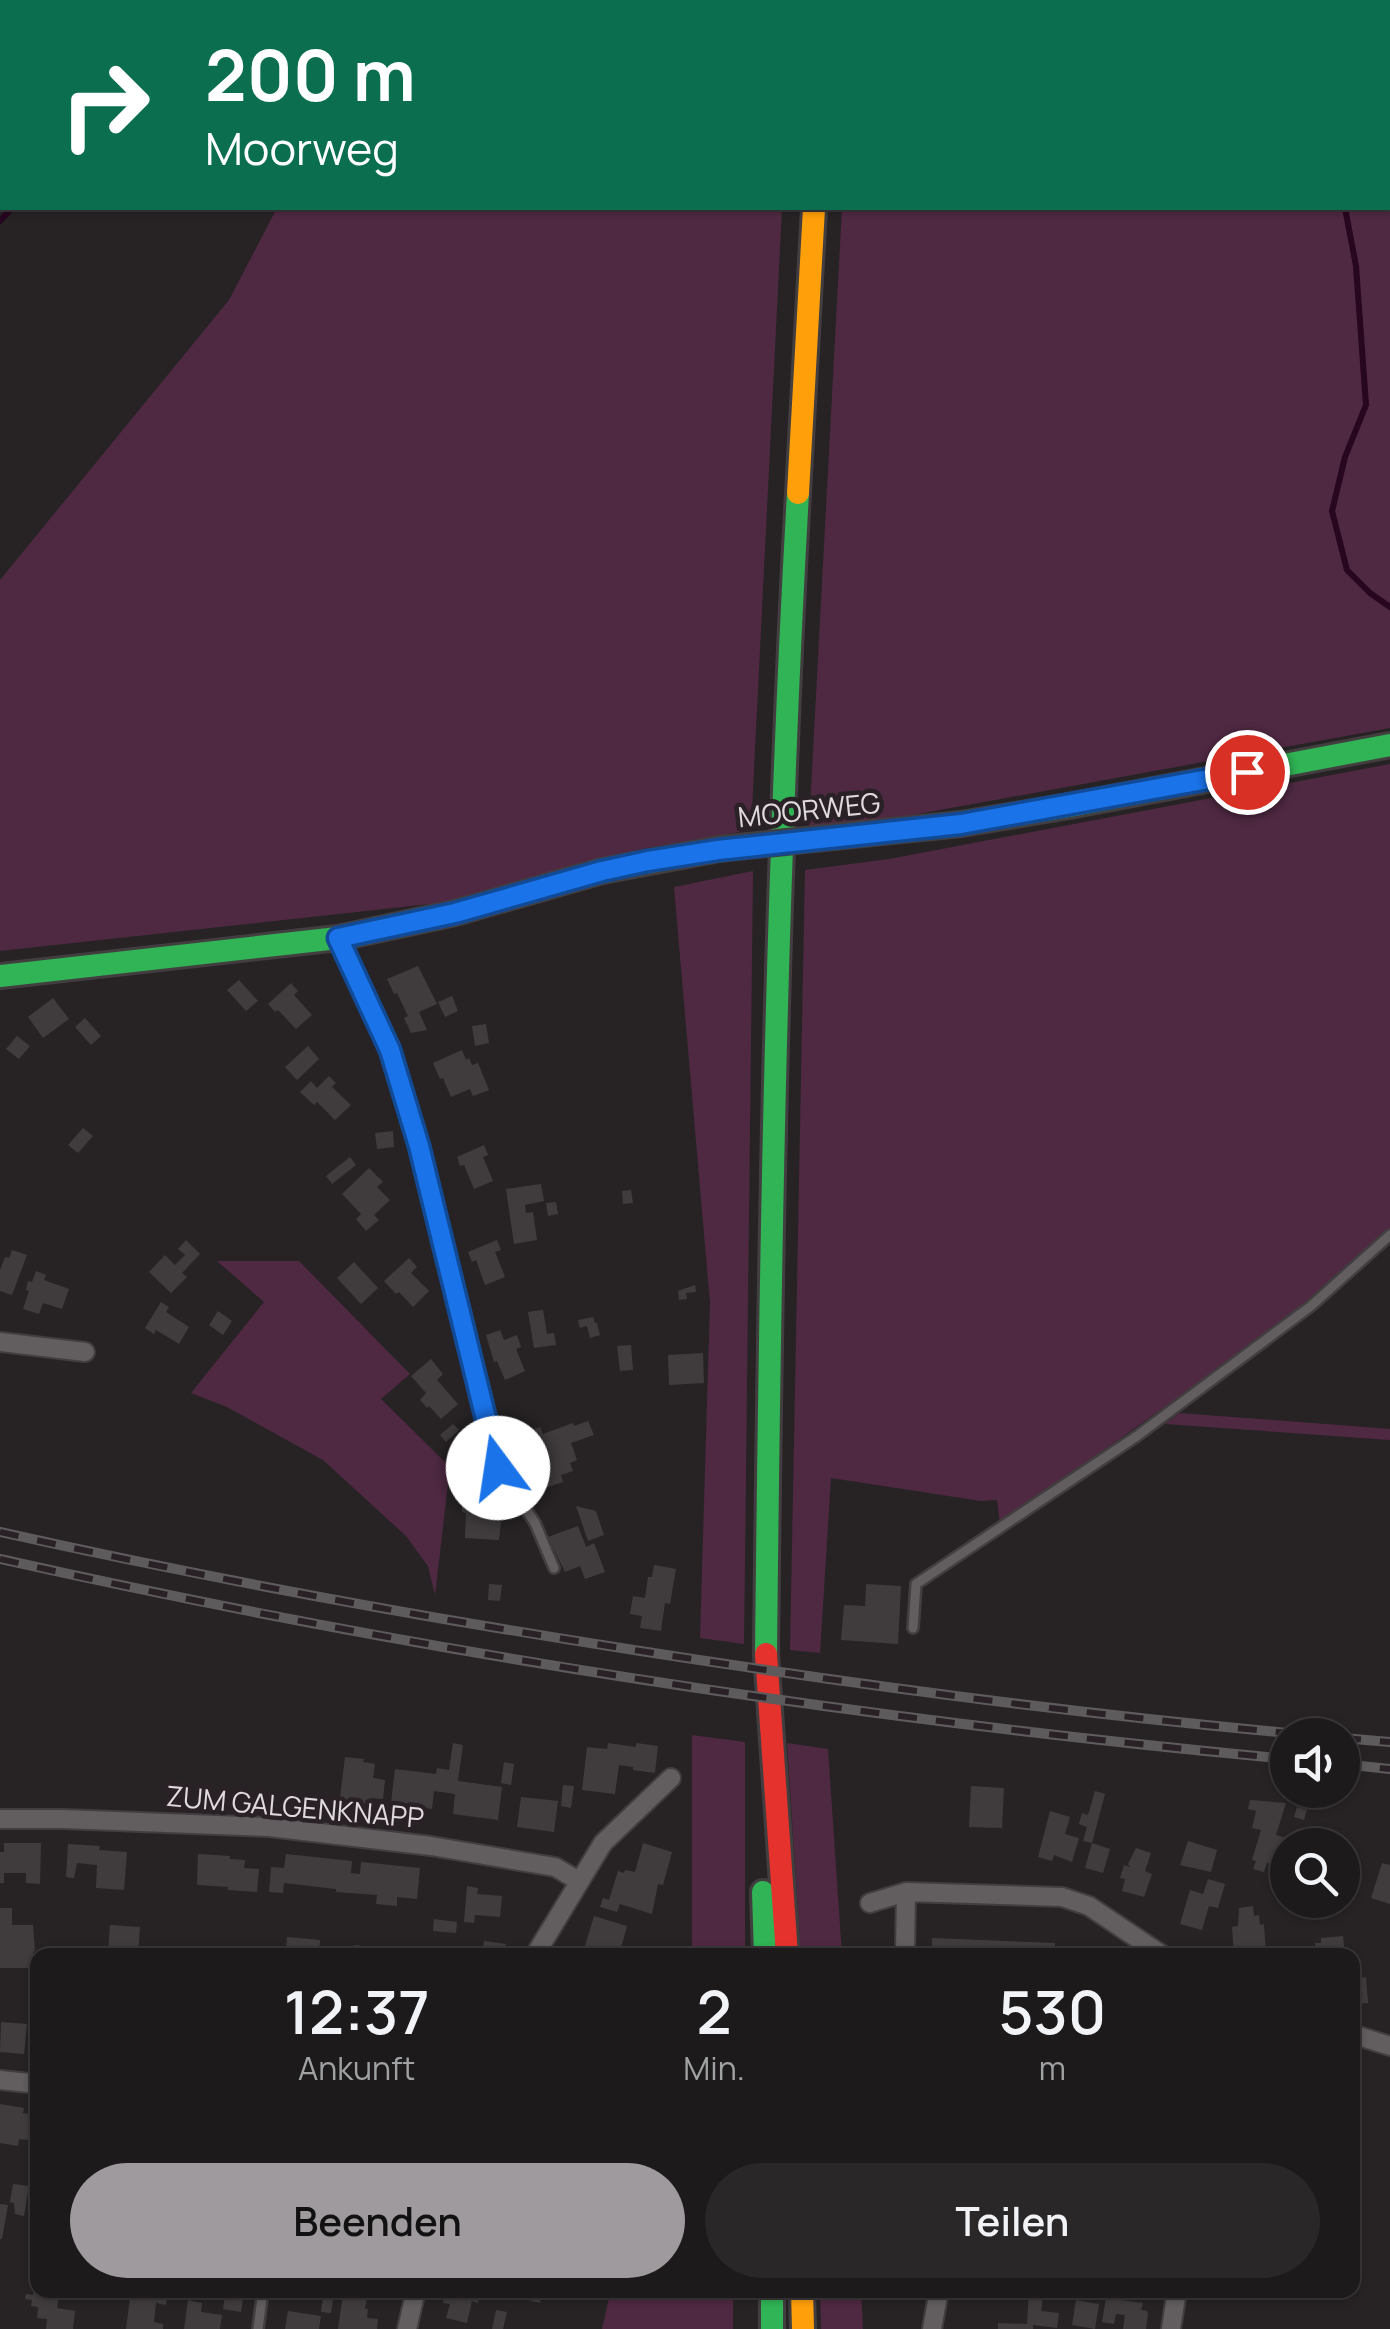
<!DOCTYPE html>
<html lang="de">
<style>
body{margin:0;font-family:Manrope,sans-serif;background:#2a2729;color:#f1f3f6;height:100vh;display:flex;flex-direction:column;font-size:38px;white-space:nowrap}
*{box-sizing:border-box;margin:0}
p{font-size:32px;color:#a0a1a3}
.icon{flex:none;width:55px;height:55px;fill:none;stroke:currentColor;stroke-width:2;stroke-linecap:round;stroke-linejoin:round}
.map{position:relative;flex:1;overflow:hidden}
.drawer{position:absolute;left:30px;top:1948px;width:1330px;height:350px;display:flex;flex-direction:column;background:#1d1a1c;border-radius:20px;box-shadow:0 2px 8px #0004,0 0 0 2px #3b383b}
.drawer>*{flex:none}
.top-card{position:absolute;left:0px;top:0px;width:1390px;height:210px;box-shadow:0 2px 8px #0004,0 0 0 2px #3b383b;background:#0b6e4f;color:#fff;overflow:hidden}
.buttons{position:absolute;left:1270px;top:1718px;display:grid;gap:20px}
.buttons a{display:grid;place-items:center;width:90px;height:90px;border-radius:50%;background:#1d1a1c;box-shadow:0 2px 8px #0004,0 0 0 2px #3b383b;font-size:50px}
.pin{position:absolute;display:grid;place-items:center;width:85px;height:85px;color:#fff;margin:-42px;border:5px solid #fff;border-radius:50%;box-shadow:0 2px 10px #0007}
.me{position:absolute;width:110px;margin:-55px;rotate:346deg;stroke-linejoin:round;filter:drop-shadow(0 0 8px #0008)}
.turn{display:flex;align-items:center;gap:35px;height:210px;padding:0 40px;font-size:45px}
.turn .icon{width:130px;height:130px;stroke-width:2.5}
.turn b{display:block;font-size:70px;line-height:85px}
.eta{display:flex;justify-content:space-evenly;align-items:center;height:170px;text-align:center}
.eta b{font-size:60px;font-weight:600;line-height:70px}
.primary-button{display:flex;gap:20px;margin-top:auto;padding:20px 40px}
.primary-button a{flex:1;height:115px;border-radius:60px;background:#9f9a9d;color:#111;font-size:40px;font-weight:600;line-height:115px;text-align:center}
.primary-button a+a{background:#2a2729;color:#f1f3f6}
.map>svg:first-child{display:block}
.green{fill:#4f2942}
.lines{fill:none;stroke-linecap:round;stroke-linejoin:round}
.stream{stroke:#27061f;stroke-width:6}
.building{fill:#403c3e}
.lane-casing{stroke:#423e40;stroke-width:14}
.street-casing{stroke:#423e40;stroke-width:22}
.fast-casing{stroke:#423e40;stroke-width:28}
.slow-casing{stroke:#423e40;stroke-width:28}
.jam-casing{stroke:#423e40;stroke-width:28}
.lane{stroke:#625e60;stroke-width:9}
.street{stroke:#625e60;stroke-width:18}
.fast{stroke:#30b455;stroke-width:22}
.slow{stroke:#ff9f0a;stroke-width:22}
.jam{stroke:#e5322d;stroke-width:22}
.rail-casing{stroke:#5e5b5c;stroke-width:10}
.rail{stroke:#292126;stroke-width:6;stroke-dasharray:19;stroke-linecap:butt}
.fast-bridge-casing{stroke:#423e40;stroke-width:28;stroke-linecap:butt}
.fast-bridge{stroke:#30b455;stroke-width:22}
.route-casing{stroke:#114b97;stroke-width:25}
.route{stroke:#1a73e8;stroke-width:18}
.labels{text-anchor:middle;stroke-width:9;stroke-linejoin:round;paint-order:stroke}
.street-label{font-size:28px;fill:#e0dade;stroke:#292126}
</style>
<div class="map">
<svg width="1390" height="2329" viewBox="0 0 1390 2329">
<rect width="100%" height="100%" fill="#272325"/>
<path class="green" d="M384 0H637L643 2H382Z
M860 0H1390V728L885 820 809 827 842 208H1388V2H860Z
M277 208H782L751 830 637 850 457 901 0 951V580L229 300Z
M1390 764V1230L1277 1327 1000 1524 997 1500 981 1501 831 1478 820 1653 790 1650 805 870 889 859Z
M753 871 744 1644 700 1638 710 1303 674 887Z
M217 1261H299L410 1374 381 1399 450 1467 435 1595 428 1566 406 1536 323 1460 227 1407 191 1393 264 1302Z
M1180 1413 1390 1429V1440L1165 1424Z
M692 1735 745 1742V1955H692Z
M787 1743 828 1749 842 1955H801Z
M611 2290H733V2329H602Z
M820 2290H861L863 2329H821Z"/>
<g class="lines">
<path class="stream" d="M1102 0 1104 2
M191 2 193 0
M1345 208 1356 266 1366 405 1345 457 1332 511 1347 570 1370 593 1390 607
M0 221 12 208"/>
</g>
<path class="building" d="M418 966 437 1004 419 1012 427 1030 411 1033 404 1018 408 1016 397 993 394 994 387 979Z
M239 980 258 1001 246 1011 227 990Z
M291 983 298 991 294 995 312 1015 296 1029 278 1010 275 1012 268 1004Z
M452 996 458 1011 445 1017 438 1002Z
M53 998 69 1019 43 1038 28 1017Z
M85 1018 101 1036 91 1045 75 1027Z
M486 1024 489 1043 475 1046 472 1026Z
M17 1036 30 1046 19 1059 6 1049Z
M308 1046 319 1059 297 1080 285 1067Z
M462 1050 466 1060 469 1058 472 1065 478 1063 489 1090 473 1096 470 1089 451 1097 443 1078 440 1079 433 1063Z
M329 1076 336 1083 332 1087 351 1105 335 1120 317 1102 314 1105 300 1092 311 1081 317 1088Z
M83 1128 93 1136 78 1153 68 1145Z
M393 1131 394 1147 377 1149 375 1133Z
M484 1145 488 1155 483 1157 493 1181 474 1189 464 1165 460 1166 457 1157Z
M350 1157 356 1165 332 1184 326 1176Z
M369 1168 383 1182 377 1187 390 1200 374 1215 379 1220 366 1231 356 1219 361 1214 342 1194Z
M541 1184 544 1201 525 1205 526 1213 533 1212 537 1240 514 1244 506 1189Z
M631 1190 633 1203 623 1204 622 1191Z
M556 1202 558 1214 548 1216 546 1203Z
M186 1240 200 1254 182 1273 187 1277 171 1293 149 1272 165 1255 175 1265 185 1255 178 1249Z
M497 1240 501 1250 495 1252 505 1277 485 1285 476 1260 472 1262 468 1252Z
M12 1250 27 1255 12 1295 0 1291V1270L5 1257 9 1258Z
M409 1258 417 1267 411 1273 429 1291 413 1307 399 1292 396 1294 384 1281Z
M354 1262 378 1288 361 1304 337 1278Z
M36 1271 46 1275 44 1280 69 1289 62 1309 43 1303 39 1314 23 1309 29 1291 26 1290 28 1281 32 1282Z
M695 1285 696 1292 686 1293 687 1299 679 1300 678 1291Z
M161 1302 169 1307 166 1312 189 1327 179 1344 156 1330 154 1334 145 1328Z
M543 1310 547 1334 554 1333 556 1345 534 1348 528 1312Z
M218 1311 232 1321 223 1335 209 1325Z
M593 1317 595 1323H597L600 1335 590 1338 587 1326 580 1328 578 1320Z
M500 1330 504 1340 517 1335 521 1347 516 1349 525 1371 505 1380 497 1361 494 1362 486 1335Z
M631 1345 633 1370 620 1371 617 1346Z
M703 1353 704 1383 669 1385 668 1355Z
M431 1359 443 1374 437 1380 458 1404 441 1419 429 1406 427 1408 420 1400 426 1393 411 1376Z
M588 1421 594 1435 571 1443 577 1460 570 1463 573 1471 561 1475 563 1482 542 1489 529 1458 525 1459 519 1443 521 1442 522 1433 540 1427 543 1434 573 1423 574 1426Z
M453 1424 459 1430 446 1442 440 1435Z
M456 1470 480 1479V1500H497L496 1512H502L499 1540 465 1538 466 1513 462 1512V1500H455Z
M576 1506 596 1511 604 1535 588 1541Z
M578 1526 586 1547 594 1543 605 1572 585 1579 580 1566 565 1572 548 1537Z
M654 1565 676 1569 670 1604 665 1603 661 1631 640 1628 642 1616 630 1614 633 1596 645 1598 648 1577H652Z
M489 1584 502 1585 500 1601 488 1600Z
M866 1584 901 1586 898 1644 841 1640 844 1605 865 1606Z
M453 1743 463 1745 458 1781 502 1787 498 1820 453 1814 455 1794 434 1791 432 1809 391 1803 395 1769 436 1774 437 1768 449 1770Z
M608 1743 636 1747V1743L658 1746 655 1773 633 1770V1767L619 1765 615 1794 582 1790 587 1747 607 1749Z
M345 1757 364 1759 363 1762 375 1764 373 1778 385 1780 383 1799 370 1798 369 1807 358 1805 357 1808 339 1806Z
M504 1762 514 1764 511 1785 501 1783Z
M563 1785 574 1786 571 1808 561 1806Z
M971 1786 1004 1788 1002 1828 969 1827Z
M1095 1791 1105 1794 1092 1843 1110 1849 1103 1873 1085 1868 1092 1843 1083 1841 1087 1827 1079 1824 1082 1813 1088 1815Z
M521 1797 558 1801 554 1832 517 1827Z
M1250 1800 1286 1803 1276 1835 1286 1838 1278 1866 1267 1863 1264 1872 1253 1869 1256 1861 1252 1860 1261 1830 1252 1828 1256 1811 1248 1809Z
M1297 1807 1307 1810 1304 1820 1294 1817Z
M1050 1811 1070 1817 1065 1834 1079 1838 1072 1862 1054 1855 1052 1861 1038 1857Z
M1188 1841 1217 1850 1211 1872 1180 1865Z
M4 1843H41L40 1884 26 1883V1873H4V1883H0V1852H4Z
M643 1843 672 1852 663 1885 658 1884 652 1914 620 1904 617 1912 600 1907 603 1898 609 1900 618 1871 624 1873 625 1870 635 1872Z
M68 1844 100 1846 99 1850 127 1852 124 1890 96 1888 97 1865 77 1863 74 1878 66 1877Z
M1136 1848 1151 1853 1145 1871 1152 1874 1144 1897 1122 1891 1125 1879 1120 1878 1124 1865 1130 1867 1128 1864Z
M1342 1851 1356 1855 1344 1896H1342Z
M198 1854 230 1856V1859L245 1860 244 1868 259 1869 257 1892 228 1890V1887L197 1885Z
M286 1854 352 1861 351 1873 360 1874 361 1862 420 1868 417 1899 397 1897V1906L376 1904 377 1895 336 1892V1889L284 1883 283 1893 269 1892 271 1867 284 1868Z
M1382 1863 1390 1865V1904L1371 1898Z
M1208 1879 1225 1884 1218 1908 1209 1906 1202 1930 1180 1924 1190 1890 1203 1894Z
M467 1886 478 1888 477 1894 502 1896 500 1917 475 1915 474 1923 464 1922Z
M1253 1906 1254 1916 1259 1915 1260 1925 1264 1924 1266 1955H1234L1232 1927 1238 1926 1239 1908Z
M0 1908H12V1925H33L35 1951 33 1952V1962H38V1981H33V1968H0Z
M594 1916 627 1926 619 1955 585 1946Z
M434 1919 457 1922 456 1933 433 1931Z
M110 1925 140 1927 138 1955H108Z
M1343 1936 1345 1955H1316L1315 1943H1321V1938Z
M287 1937 320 1940 319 1955H264V1948L286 1950Z
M932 1938 1055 1943V1955H932Z
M484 1941 506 1944 504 1954 483 1952Z
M354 1945 383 1948 382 1955H353Z
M449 1948 480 1951 479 1955H448Z
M1366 1977 1368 2003 1352 2004V1979Z
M32 2006 38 2007V2029H30Z
M1 2022 27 2024 24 2054 0 2052Z
M0 2104 24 2108 23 2113 38 2115 36 2141 19 2139 18 2146 0 2143Z
M13 2184 29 2186 24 2216 15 2214 14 2203 10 2202Z
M0 2204 8 2205 2 2239H0Z
M35 2280H38V2290H60L57 2308 75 2311 73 2329H46L47 2319 37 2318 38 2307 31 2306 32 2300 25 2299 26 2294 33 2295Z
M131 2290H168L166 2305 156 2303 154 2322 163 2324V2329H126Z
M226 2290H241L244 2292 241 2312 223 2309Z
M440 2290H481L478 2303 472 2301 467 2323 446 2318 450 2304 443 2303 444 2296 439 2294Z
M526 2290H586L584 2299 542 2293 540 2303 524 2299Z
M869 2290H894V2297L869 2295Z
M1029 2290H1044L1041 2311 1059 2313 1057 2328 1033 2325V2329H998V2323L1027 2324Z
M324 2291 334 2293 331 2313 321 2312Z
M343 2294 367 2297 365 2309H368L367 2318 378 2319 377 2329H338Z
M1106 2298 1143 2303 1141 2310 1147 2311 1148 2314 1146 2329H1123L1125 2315 1116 2314 1114 2324 1102 2322Z
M188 2300 202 2303 201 2312 222 2315 220 2329H184Z
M1076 2300 1099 2304 1095 2329 1072 2325Z
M496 2310 507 2312 503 2329H492Z
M288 2311 321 2316 319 2329H285Z"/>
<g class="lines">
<defs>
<path id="lane" d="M499 1468 535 1523 554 1568
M913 1628 916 1584 1137 1436 1311 1306 1390 1235
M258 2329 263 2290"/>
<path id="street" d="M338 938 390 1050 419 1146 499 1468
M0 1342 85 1352
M0 1819H63L269 1827 431 1846 555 1867 579 1881
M870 1903 906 1892 1062 1897 1089 1906 1162 1955
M535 1955 603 1843 671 1778
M905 1955 906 1892
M1352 2034 1390 2046
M0 2080 38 2084
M407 2329 416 2290
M932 2329 939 2290
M1171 2329 1177 2290"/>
<path id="fast" d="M833 0V2
M853 835 961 824 1069 806 1390 745
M0 976 338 938 455 913 602 871 719 849
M766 1654C770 1267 776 880 798 493
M763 1892 765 1955
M772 2290V2329"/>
<path id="slow" d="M798 493 814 208
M802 2290 803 2329"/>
<path id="jam" d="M766 1654 787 1955"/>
</defs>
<use href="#lane" class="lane-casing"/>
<use href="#street" class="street-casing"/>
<use href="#fast" class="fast-casing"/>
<use href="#slow" class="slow-casing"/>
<use href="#jam" class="jam-casing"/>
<use href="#lane" class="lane"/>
<use href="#street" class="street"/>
<use href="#fast" class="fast"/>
<use href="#slow" class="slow"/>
<use href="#jam" class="jam"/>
<defs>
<path id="rail" d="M0 1532C210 1579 421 1617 634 1650 858 1685 1084 1715 1311 1735
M0 1559C421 1653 858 1719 1288 1759
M1342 1738 1390 1742
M1342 1764 1390 1769"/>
</defs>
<use href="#rail" class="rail-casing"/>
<use href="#rail" class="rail"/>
<defs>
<path id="fast-bridge" d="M719 849 853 835"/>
</defs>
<use href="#fast-bridge" class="fast-bridge-casing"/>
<use href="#fast-bridge" class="fast-bridge"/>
</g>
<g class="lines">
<defs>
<path id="route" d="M498 1468 419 1146 390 1050 338 938 455 913 602 871 648 861 718 850 961 824 1247 772"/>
</defs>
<use href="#route" class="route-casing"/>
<use href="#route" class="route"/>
</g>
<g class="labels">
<g class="street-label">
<text transform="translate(809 810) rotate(-6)" y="10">MOORWEG</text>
<text transform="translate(295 1807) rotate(5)" y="10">ZUM GALGENKNAPP</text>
</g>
</g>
</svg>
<div class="buttons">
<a><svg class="icon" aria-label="sound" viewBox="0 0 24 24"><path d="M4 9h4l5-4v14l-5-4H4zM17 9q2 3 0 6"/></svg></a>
<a><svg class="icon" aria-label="search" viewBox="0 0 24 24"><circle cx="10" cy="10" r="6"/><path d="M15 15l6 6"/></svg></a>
</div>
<div class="pin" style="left:1247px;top:772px;background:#d93025"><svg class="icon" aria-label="arrive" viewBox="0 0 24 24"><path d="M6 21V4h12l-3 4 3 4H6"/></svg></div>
<svg class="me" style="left:498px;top:1468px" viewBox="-20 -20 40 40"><circle r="19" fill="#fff"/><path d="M0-13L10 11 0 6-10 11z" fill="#1a73e8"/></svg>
<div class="top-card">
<div class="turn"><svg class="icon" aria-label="right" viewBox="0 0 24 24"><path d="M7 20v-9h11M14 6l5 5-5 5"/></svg><div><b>200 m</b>Moorweg</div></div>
</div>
<section class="drawer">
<div class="eta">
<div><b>12:37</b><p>Ankunft</p></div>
<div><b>2</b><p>Min.</p></div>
<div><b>530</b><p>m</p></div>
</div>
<div class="primary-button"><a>Beenden</a><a>Teilen</a></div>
</section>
</div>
